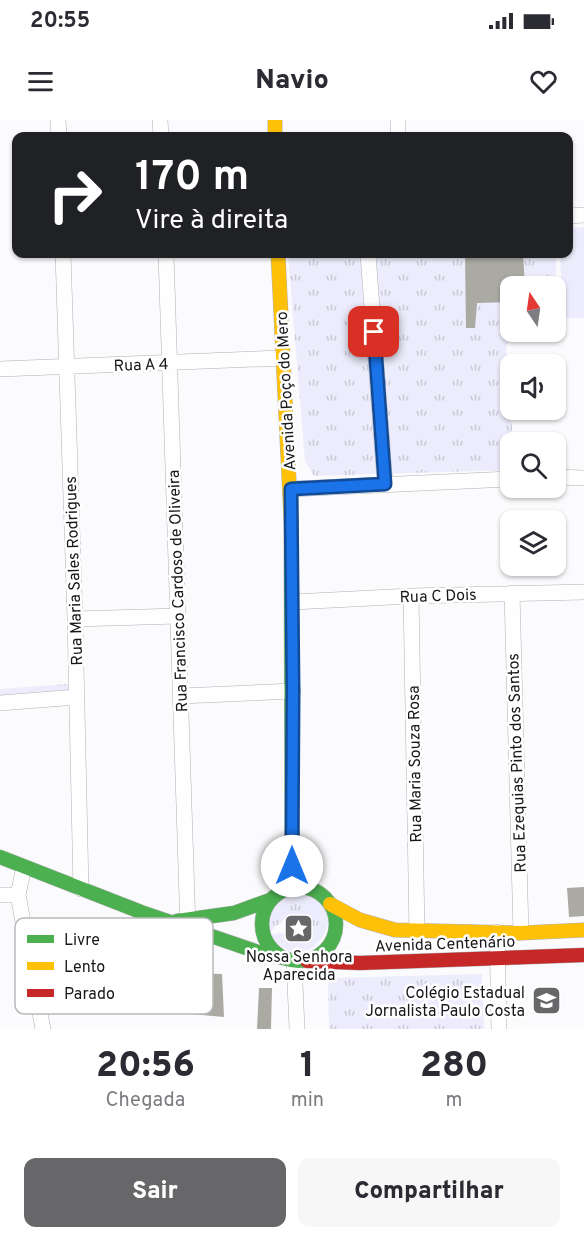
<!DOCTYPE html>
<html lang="pt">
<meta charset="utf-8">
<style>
body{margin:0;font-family:Overpass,sans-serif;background:#f7f7f7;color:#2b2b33;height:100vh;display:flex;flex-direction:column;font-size:22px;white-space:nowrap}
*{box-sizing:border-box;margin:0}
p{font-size:20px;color:#7c7c81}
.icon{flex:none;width:33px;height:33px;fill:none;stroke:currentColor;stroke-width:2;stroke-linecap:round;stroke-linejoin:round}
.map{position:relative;height:909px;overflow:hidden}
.side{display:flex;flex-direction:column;background:#fff;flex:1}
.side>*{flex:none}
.guide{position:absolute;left:12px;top:12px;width:561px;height:126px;border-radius:12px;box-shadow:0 2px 4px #0004;background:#202124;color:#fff;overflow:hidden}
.needle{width:39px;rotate:347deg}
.tools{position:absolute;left:500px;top:156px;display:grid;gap:12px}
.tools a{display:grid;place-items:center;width:66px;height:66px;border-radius:12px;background:#fff;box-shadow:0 2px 4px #0004;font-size:30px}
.pin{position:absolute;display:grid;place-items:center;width:51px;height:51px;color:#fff;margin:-26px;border-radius:12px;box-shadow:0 3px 9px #0006}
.me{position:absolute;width:66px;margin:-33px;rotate:0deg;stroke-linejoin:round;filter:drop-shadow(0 0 4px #0008)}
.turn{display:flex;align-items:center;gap:21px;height:126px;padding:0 24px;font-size:27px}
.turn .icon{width:78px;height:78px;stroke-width:2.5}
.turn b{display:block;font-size:42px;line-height:51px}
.eta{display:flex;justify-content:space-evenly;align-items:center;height:102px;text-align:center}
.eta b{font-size:36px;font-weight:800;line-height:42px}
.primary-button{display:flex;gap:12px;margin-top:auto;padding:12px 24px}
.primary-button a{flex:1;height:69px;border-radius:12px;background:#67676a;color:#fff;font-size:24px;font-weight:800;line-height:69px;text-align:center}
.primary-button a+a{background:#f7f7f7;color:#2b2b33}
.status{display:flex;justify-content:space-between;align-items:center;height:42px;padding:0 30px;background:#fff;direction:ltr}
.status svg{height:16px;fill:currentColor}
header{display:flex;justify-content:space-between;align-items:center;height:78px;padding:0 24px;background:#fff;font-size:27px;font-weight:800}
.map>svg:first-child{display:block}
.grass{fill:url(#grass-tufts);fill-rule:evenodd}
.garden{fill:#edecfc}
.building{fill:#aaaaa3}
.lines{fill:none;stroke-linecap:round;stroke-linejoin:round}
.street-casing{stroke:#b0b0b2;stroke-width:16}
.fast-casing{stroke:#b0b0b2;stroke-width:15}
.slow-casing{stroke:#b0b0b2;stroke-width:15}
.jam-casing{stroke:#b0b0b2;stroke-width:15}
.street{stroke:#fefeff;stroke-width:15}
.fast{stroke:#4caf50;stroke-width:14}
.slow{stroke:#ffc107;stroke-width:14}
.jam{stroke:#c62828;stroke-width:14}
.route-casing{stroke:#114b97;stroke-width:15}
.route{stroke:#1a73e8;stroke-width:10}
.labels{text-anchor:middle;stroke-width:5;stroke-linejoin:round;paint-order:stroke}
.street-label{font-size:16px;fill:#18171b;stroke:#fff}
.poi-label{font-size:16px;fill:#18171b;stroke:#fff}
.key{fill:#fff;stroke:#bab9bb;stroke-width:1.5}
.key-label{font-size:16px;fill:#18171b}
</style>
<div class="status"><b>20:55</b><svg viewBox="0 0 49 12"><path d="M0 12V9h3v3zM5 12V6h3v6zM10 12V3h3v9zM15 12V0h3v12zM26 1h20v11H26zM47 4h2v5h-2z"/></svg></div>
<header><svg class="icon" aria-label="menu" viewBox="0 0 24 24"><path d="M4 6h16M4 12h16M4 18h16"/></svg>Navio<svg class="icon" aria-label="heart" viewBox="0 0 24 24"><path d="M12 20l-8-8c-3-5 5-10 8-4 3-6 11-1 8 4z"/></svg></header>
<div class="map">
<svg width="584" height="909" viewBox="0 0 584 909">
<defs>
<pattern id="grass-tufts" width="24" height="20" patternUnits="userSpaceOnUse" patternTransform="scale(1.5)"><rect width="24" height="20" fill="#edecfc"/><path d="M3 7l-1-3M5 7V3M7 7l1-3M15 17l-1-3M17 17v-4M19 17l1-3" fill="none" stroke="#cacad7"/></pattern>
</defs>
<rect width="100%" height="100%" fill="#fbfbfd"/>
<path class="grass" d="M288 134H556L557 198H555V166H510V212H516L506 226 513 322H510V350L314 356 305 341Z
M68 564 70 572 0 578V569Z
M302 772C357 783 314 859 276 822 262 808 267 784 284 775 289 772 296 772 302 772ZM284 799H288L291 803 290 809 284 813 271 814V812L275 806 278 805Z
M482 854 484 909H329L328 858Z"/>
<path class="garden" d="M584 107V198H563L560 134H568L569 108Z"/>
<path class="building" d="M465 134H523L525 166H510V182L477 183 475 208H466Z
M584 767V796L569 797 567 768Z
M193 853 222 854 224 897 191 894Z
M259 868H272L271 909H257Z"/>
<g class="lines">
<defs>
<path id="street" d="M58 0 59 16
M160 0 161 16
M398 0V16
M568 96 584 95
M63 134 75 499 81 769
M166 134 188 808
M368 134 385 364
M0 249 283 238
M555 357 584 358
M291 369 510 359
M512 473 521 813
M411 476 417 812
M293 482 411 476 584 472
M75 499 178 496
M181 576 293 571
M0 583 77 577
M24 747 18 775 43 909
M0 775H18
M497 812 499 909
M294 841 297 909"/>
<path id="fast" d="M291 400 292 768
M0 737 141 792 261 833 283 838
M262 804a37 37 0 1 1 74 0a37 37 0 1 1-74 0Z
M177 801 234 793 270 780"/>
<path id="slow" d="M275 0V16
M278 134 291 400
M330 784 360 800 395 810 521 813 584 810"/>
<path id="jam" d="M307 841 360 843 584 835"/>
</defs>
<use href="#street" class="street-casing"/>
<use href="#fast" class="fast-casing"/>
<use href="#slow" class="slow-casing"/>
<use href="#jam" class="jam-casing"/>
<use href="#street" class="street"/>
<use href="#fast" class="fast"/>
<use href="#slow" class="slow"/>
<use href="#jam" class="jam"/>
</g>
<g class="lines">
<defs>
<path id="route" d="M292 746 293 571 291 369 385 364 374 212"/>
</defs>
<use href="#route" class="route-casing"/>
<use href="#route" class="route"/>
</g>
<defs>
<symbol id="sight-square" viewBox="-11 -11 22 22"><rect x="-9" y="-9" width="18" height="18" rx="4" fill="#67676a" stroke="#fff"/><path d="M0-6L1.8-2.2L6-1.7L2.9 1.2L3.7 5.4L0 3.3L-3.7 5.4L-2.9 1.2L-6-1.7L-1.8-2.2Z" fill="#fff"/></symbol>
<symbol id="school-square" viewBox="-11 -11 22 22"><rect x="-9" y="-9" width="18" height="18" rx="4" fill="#67676a" stroke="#fff"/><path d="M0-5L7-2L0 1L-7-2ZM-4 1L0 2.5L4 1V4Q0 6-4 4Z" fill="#fff"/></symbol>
</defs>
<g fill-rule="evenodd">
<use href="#sight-square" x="282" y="792" width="33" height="33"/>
<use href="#school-square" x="530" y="864" width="33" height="33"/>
</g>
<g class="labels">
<g class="street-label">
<text transform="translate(141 244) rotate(-2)" y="6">Rua A 4</text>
<text transform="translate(285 271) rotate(-93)" y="6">Avenida Poço do Mero</text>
<text transform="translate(73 451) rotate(-92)" y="6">Rua Maria Sales Rodrigues</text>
<text transform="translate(177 471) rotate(-92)" y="6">Rua Francisco Cardoso de Oliveira</text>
<text transform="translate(438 475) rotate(-2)" y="6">Rua C Dois</text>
<text transform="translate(516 643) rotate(-92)" y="6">Rua Ezequias Pinto dos Santos</text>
<text transform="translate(414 644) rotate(-91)" y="6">Rua Maria Souza Rosa</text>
<text transform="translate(445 823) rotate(-2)" y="6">Avenida Centenário</text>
</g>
<g class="poi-label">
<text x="299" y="842">Nossa Senhora<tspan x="299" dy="18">Aparecida</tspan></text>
<text x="525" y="878" text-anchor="end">Colégio Estadual<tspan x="525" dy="18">Jornalista Paulo Costa</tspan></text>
</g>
</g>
<rect x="15" y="798" width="198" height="96" rx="9" class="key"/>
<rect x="27" y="815" width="27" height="8" fill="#4caf50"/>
<rect x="27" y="842" width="27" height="8" fill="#ffc107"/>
<rect x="27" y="869" width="27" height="8" fill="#c62828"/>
<g class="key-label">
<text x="64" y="825">Livre</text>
<text x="64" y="852">Lento</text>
<text x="64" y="879">Parado</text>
</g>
</svg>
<div class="tools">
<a><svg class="needle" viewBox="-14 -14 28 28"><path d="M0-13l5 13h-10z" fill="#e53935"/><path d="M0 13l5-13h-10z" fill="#7c7c81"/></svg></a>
<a><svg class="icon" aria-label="sound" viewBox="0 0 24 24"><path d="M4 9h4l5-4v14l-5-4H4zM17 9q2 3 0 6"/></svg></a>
<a><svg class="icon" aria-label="search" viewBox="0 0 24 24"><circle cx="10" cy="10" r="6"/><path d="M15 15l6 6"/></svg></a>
<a><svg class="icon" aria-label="layers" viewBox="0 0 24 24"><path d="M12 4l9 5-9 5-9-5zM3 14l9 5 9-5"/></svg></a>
</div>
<div class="pin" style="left:374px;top:212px;background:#d93025"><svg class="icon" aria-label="arrive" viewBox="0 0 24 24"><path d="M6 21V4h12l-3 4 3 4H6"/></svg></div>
<svg class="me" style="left:292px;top:746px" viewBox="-20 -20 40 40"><circle r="19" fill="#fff"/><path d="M0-13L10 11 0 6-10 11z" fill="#1a73e8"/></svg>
<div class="guide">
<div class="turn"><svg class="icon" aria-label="right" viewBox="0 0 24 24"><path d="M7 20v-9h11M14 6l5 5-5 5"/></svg><div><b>170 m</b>Vire à direita</div></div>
</div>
</div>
<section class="side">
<div class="eta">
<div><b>20:56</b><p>Chegada</p></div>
<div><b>1</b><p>min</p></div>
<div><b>280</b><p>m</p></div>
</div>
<div class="primary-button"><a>Sair</a><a>Compartilhar</a></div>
</section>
